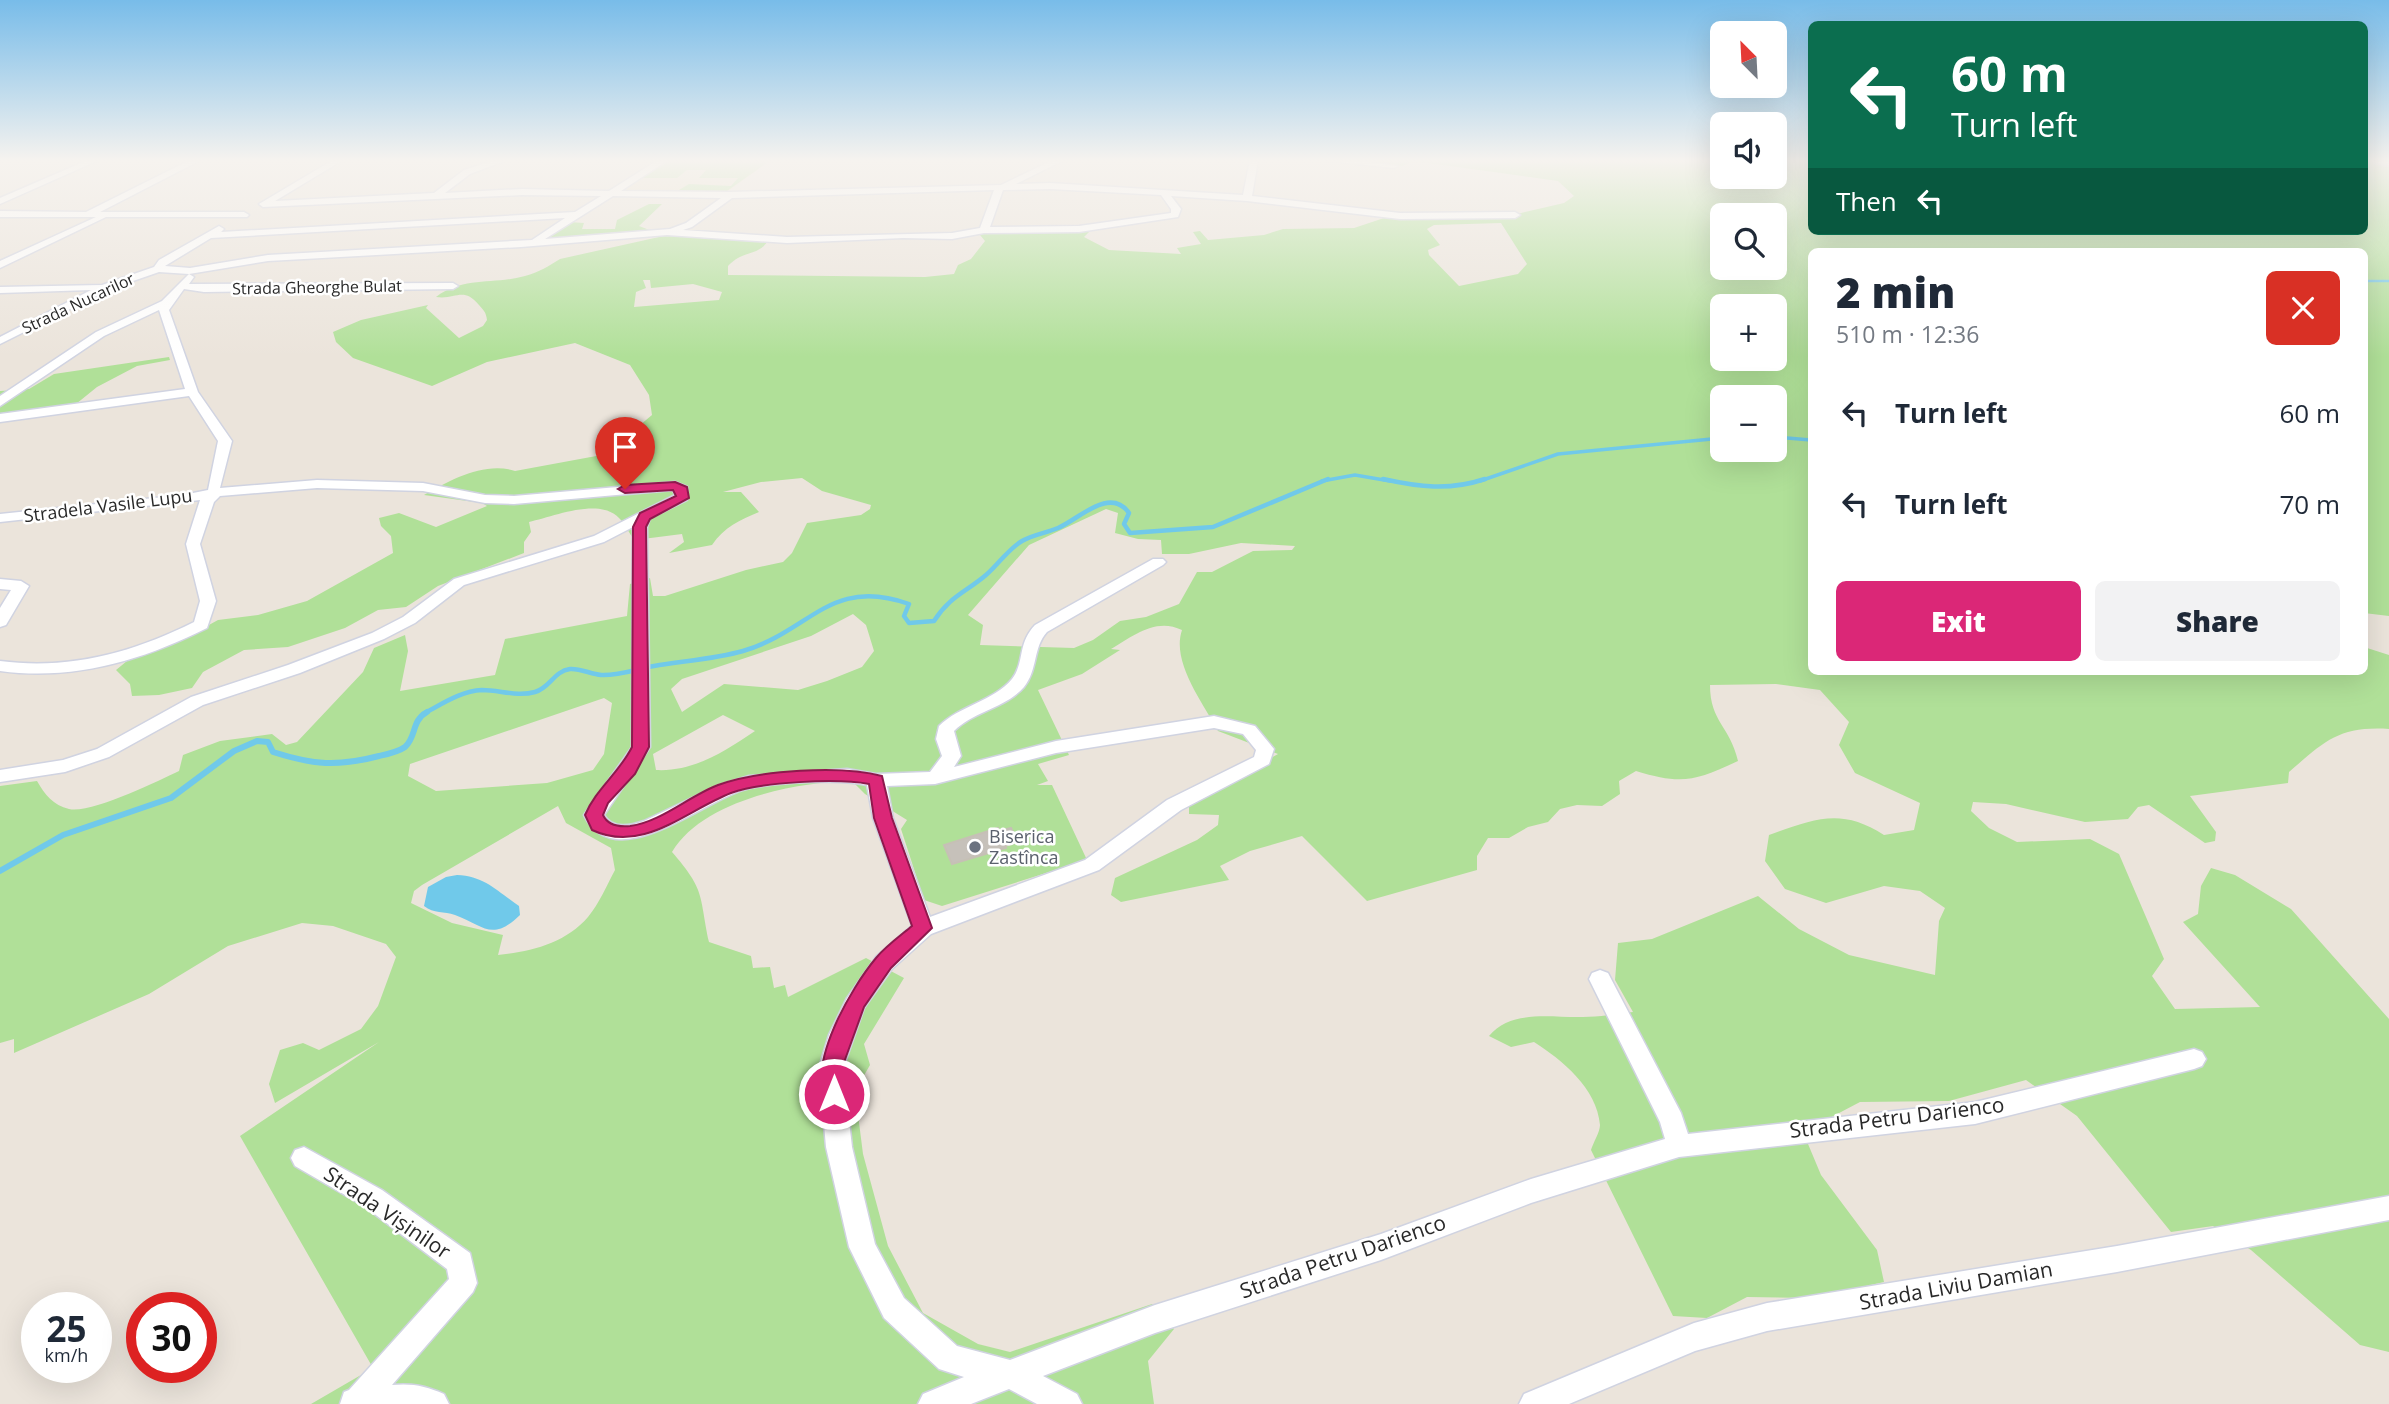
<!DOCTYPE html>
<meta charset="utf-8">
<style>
body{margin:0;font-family:"Open Sans",sans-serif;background:#f2f2f3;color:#1f2937;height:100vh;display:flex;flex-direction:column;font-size:26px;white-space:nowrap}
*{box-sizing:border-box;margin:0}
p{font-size:23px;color:#747a83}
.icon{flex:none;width:38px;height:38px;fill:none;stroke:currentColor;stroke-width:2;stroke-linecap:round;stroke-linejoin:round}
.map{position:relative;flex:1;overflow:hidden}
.details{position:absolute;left:1808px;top:248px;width:560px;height:427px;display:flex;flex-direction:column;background:#fff;border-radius:10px;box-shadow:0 7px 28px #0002}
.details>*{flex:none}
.top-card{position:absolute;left:1808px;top:21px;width:560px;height:214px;border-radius:10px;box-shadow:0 7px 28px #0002;background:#0b6e4f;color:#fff;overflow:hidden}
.needle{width:46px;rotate:336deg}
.controls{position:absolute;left:1710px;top:21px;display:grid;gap:14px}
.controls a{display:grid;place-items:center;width:77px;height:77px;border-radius:10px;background:#fff;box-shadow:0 7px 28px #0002;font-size:35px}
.speed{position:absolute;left:21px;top:1292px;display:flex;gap:14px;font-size:35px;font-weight:700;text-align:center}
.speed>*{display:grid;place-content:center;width:91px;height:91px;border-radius:50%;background:#fff;box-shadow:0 7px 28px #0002;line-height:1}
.speed small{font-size:18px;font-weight:400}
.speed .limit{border:10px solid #d22;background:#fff;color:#111}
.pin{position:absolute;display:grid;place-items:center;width:60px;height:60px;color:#fff;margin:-72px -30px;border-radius:50% 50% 50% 0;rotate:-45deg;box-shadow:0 0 7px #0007}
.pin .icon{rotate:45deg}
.me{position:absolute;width:77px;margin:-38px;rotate:0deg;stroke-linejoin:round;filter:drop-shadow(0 0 5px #0008)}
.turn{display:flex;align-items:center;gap:24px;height:147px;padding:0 28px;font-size:32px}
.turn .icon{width:91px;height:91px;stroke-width:2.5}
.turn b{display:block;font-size:49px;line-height:60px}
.then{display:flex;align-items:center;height:66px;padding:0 28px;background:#0003;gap:14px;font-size:26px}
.round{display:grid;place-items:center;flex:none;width:74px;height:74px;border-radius:10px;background:#f2f2f3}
.summary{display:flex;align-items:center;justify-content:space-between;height:119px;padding:0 28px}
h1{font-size:42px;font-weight:800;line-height:52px}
.cta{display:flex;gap:14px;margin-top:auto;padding:14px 28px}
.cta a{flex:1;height:80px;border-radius:10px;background:#db2777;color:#fff;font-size:28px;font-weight:800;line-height:80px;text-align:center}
.cta a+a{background:#f2f2f3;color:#1f2937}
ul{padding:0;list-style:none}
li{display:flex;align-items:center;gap:21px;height:91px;padding:0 28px}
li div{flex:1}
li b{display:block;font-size:26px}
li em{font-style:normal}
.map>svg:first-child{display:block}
.education{fill:#ece1ca}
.green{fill:#b0e098;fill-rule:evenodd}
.water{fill:#70c9ea}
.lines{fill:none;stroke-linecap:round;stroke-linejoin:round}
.stream-far3{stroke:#70c9ea;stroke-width:2.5}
.stream-far2{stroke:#70c9ea;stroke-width:3.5}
.stream-far1{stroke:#70c9ea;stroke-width:4.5}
.stream{stroke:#70c9ea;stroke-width:6}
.building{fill:#c6c1ba;stroke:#c6c0b5;stroke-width:2}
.minor-casing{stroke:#d0d3e1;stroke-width:3}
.secondary-casing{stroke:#d0d3e1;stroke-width:4}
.minor{fill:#fff;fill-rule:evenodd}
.secondary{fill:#fff;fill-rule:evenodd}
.route{fill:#db2777;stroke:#8e194d;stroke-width:2}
.worship-dot{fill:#6b7280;stroke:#fff;stroke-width:2.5}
.labels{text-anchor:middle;stroke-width:5;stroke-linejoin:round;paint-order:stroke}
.far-street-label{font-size:16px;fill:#292929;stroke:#fff}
.street-label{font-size:18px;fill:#292929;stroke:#fff}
.worship-label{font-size:18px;fill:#5b616d;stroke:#fff;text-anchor:start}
.near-street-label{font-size:21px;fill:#292929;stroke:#fff}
</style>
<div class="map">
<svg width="2389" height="1404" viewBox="0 0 2389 1404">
<rect width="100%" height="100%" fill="#ebe4db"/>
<path class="education" d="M671 160H771L726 193 624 190Z"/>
<path class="green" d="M671 160H771L724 193H674L689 184 731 186 738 178H699L706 170H687L677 178H639Z
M1338 160H1722V177H1774L1775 160H1811V231H2364V160H2389V616L2364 613V252H1811V672H2364V647L2389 655V729C2339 726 2325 741 2289 772L2288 783 2190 796 2216 832 2215 841 2205 843 2149 805 2138 807 2128 819 2085 822 2006 804 1973 802 1971 811 1989 828 2017 842 2090 839 2119 854 2164 959 2152 976 2175 1009 2260 1007 2183 922 2198 914 2201 886 2211 868 2235 875 2291 909 2389 1019V1352L2360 1345 2251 1250 2213 1226 2171 1232 2077 1116 2026 1080 1949 1101 1860 1102 1803 1132 1821 1175 1877 1250 1884 1282 1813 1298 1747 1297 1707 1318 1673 1316 1591 1150C1593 1143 1600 1132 1600 1125 1597 1088 1562 1060 1534 1042L1511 1047 1489 1036C1511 1009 1551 1018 1583 1017 1599 1017 1616 1014 1633 1012L1615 980 1618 943 1652 939 1758 896 1799 929 1849 955 1935 975 1939 921 1945 908 1920 891 1884 886 1826 903 1785 889 1765 861 1769 835C1814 819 1841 807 1884 835L1914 830 1920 803 1855 773 1839 745 1849 722 1820 690 1776 684 1710 685C1710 722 1730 726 1738 761 1695 781 1682 785 1636 771L1619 781 1620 794 1602 806 1577 805 1560 809 1548 822 1528 827 1509 838H1488L1477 856V870L1367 901 1302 836 1250 851 1220 866 1229 880 1121 902 1111 895 1115 878 1197 840 1218 825 1219 815 1189 814V803L1278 754 1218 731C1203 703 1171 662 1182 630 1156 617 1133 636 1111 649L1120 650 1082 674 1038 690 1069 755 1038 764 1048 781 1037 785H1052L1087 860 942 906 924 900 901 829 907 820 865 794 852 781C796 782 703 800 672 852 706 891 699 895 709 942L751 956 753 968 770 967 774 988 785 985 788 997 866 958 904 978 864 1044 870 1065 855 1091 863 1154 888 1246 923 1313 978 1344 1010 1352 1152 1304 1174 1329 1148 1361 1154 1404H311L373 1368 240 1136 379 1042 275 1103 269 1084 280 1050 303 1043 319 1050 361 1029 378 1006 396 957 386 944 333 926 302 923 228 946 149 994 14 1053V1039L0 1043V786L37 781C45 795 53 805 69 809 91 814 158 781 179 771L183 755 220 741 272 734 286 745 297 742 363 672 374 648 405 635 408 651 400 691 495 675 505 639 627 616 630 584 650 578 653 596H665L746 570 783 562 792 553 807 523 861 515 870 509 871 505 822 491 802 478 761 482 723 492H741L759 512C740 520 724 527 712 545L669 553 684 542 682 534 635 540C628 533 626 524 619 518 599 497 553 517 529 522L531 532 524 542V553L438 586 406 607 378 610 345 628 288 647 244 650 203 672 192 688 159 695 132 696 130 684 116 670 127 661 187 637 218 620 258 615 307 601 393 553 391 536 381 526 379 518 399 513 436 527 487 506 482 503 424 495C450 480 485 461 515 471L645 447 649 440 634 430 652 415 649 395 630 365 575 343 487 362 432 386 353 358 336 342 333 332 361 320 428 305 426 308 459 338 483 326 487 320C486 312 484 311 479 305 463 286 456 300 436 297 464 276 493 285 525 276 539 272 549 266 560 259L677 233 767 242C758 256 743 250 728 266V275L925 277 954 274 958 265 971 259 985 241 980 235 950 238 978 228 1092 229 1084 237 1109 250 1181 254 1177 248 1201 244 1193 232 1200 231 1208 240 1264 235 1283 229 1354 228 1399 213H1521L1564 203 1574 196 1558 181 1414 161 1402 166ZM1722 215H1774V268H1722ZM1501 223 1527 264 1518 274 1459 286 1429 255 1428 250 1440 245 1427 229 1434 225ZM643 280H650L651 288 693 284 722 292 719 300 634 307 636 292 646 288ZM1722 306H1774V359H1722ZM1722 397H1774V450H1722ZM1106 509 1118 513 1115 533 1138 539 1161 540 1162 554H1189L1241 543 1295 546 1292 550 1253 551 1212 572H1197L1179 604 1146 617 1120 621 1093 640 1074 648 980 645 983 625 968 615 1029 545ZM853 614 866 625 874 651 862 667 827 681 798 690 724 684 682 712 671 689 682 679 811 636ZM604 698 612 703 604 754 593 770 547 783 436 791 408 776 410 764ZM723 715 755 731C725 751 694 772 656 770L653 754ZM558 806 566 823 611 848 615 870C607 885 599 904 588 917 566 943 530 952 498 955L503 935 452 923 411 903 414 891 422 885Z
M649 204H662L639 226 652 231 547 239 569 222 584 223 582 229H615L617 220Z
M169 357 170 360 137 366 97 387 76 404 0 416V391L29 389 54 374Z"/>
<path class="water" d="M457 875C485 876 498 892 519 906L520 915C492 942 484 926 455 915 444 911 434 914 424 906L428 887 446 877Z"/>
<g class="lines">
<path class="stream-far3" d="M2364 281H2389"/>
<path class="stream-far2" d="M1774 437 1811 440
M1322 481 1355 475 1390 481
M1480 481 1558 454 1722 438"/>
<path class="stream-far1" d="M1383 479C1419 487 1449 491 1485 479
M423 714C442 704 461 691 482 690 500 690 517 697 535 692 550 688 554 671 570 669 579 668 591 674 601 675 618 676 637 669 654 666 683 661 715 659 743 651 811 631 830 576 909 604L904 616 909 623 934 621C949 597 966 592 986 575 998 565 1008 549 1022 541 1032 535 1046 533 1058 528 1079 519 1110 486 1129 513L1124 524 1130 533 1213 527 1328 479"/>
<path class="stream" d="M0 871 63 835 171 798 234 751 257 741 268 742 273 752C314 765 337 767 379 756 388 754 398 752 405 747 417 736 411 721 427 712"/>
</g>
<path class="building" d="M998 828 999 831 1011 828 1018 842 1005 846 1006 848 952 864 944 845Z"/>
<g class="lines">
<defs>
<path id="minor" d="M88 160H99L0 204V198Z
M190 160H201L100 212H244L249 215 247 217H106L0 268V261L96 217H0V211L86 212Z
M333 160H343L275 201 434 193 464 170 495 160H507L470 174 445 193 522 189 609 191 658 160H668L621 191 730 192 1001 185 1053 160H1064L1016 184 1050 183 1243 195 1250 160H1258L1252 196 1400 213 1515 212 1520 215 1515 218 1400 219 1247 201 1171 196 1181 209 1178 217 1079 232 984 233 952 239 903 238 787 243 667 235 521 247 268 261 189 274 194 277 189 284 453 283 458 286 453 289 204 292 184 289 169 310 198 392 232 441 220 488 317 480 423 483 485 495 514 496 675 482 687 487V500L650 518 647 527 650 747 604 815C612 830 630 826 644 821L717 786 749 776 847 769 876 774 930 772 942 756 936 739 939 726C959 706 994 701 1012 679 1025 662 1017 644 1035 625L1153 559H1163L1166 562 1163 565 1047 632C1033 647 1038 670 1024 687 1006 708 974 711 954 731L961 756 954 767 1056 741 1214 716 1255 726 1274 749 1269 764 1181 810 1099 870 931 934 892 969 864 1008 843 1068 852 1147 875 1244 904 1298 957 1346 1010 1360 1155 1305 1381 1234 1531 1179 1665 1139 1660 1122 1589 979 1592 973 1600 970 1608 973 1681 1113 1688 1134 1975 1102 2194 1049 2202 1052 2206 1059 2202 1066 2194 1069 1975 1124 1679 1157 1531 1203 1381 1260 1155 1333 1043 1376 1077 1394 1082 1404H1037L1009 1389 971 1404H918L923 1394 964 1377 939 1369 884 1318 849 1247 826 1147 819 1068 829 1035 847 998 876 957 912 926 873 818 867 785C837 779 781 782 750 788 706 797 616 879 584 815L632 747 633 527 604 542 464 585 415 623 384 639 300 673 203 705 109 757 65 772 0 782V770L63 760 97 749 191 697 288 665 372 633 403 617 454 579 594 536 675 495 673 490 514 504 485 503 423 491 317 488 220 496 214 502 200 544 216 601 207 628C141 661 73 681 0 671V661C69 670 132 653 194 622L200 601 186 544 200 500 0 522V514L183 495 208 490 218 441 189 396 0 422V414L185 389 159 310 104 336 0 406V396L96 332 162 301 189 274 159 272 110 289 0 344V337L91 290 0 293V287L102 285 154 267 159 260 219 226 224 229 221 232 575 212 601 196 522 195 263 207 259 204ZM1050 189 1161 195 1171 209V213L1079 226 990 227 1003 190ZM994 190 980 228 952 233 787 237 683 230 692 227 732 198ZM613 196 721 198 686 223 670 229 545 239ZM565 218 532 240 268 255 190 268 165 266 211 238ZM1214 728 1243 734 1256 750 1254 757 1167 800 1085 860 930 917 893 818 887 786 935 784 1056 753Z
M1320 160H1353L1398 166 1394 168Z
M0 579 21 581 29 586 6 625 0 627V608L11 590 0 589Z
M304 1147 382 1190 470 1253 477 1283 473 1292 392 1385C412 1383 426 1386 444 1394L449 1404H340L344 1392 349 1390 449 1279 447 1269 364 1206 295 1166 291 1158 295 1150Z
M2389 1196V1220L2117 1272 1767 1331 1695 1351 1569 1404H1519L1524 1394 1694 1323 1767 1303 2117 1246Z"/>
<path id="secondary" d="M2374 160H2389V165L2376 163Z"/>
</defs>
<use href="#minor" class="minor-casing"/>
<use href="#secondary" class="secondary-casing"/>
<use href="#minor" class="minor"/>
<use href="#secondary" class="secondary"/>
</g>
<linearGradient id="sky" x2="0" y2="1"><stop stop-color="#78bce9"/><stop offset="0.45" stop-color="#f6f3ef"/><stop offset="1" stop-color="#f6f3ef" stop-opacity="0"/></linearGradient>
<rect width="2389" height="357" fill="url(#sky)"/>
<path class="route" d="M675 482 687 487 689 498 650 519 646 527 649 747 635 774 608 803 603 815C608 826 619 827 630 826 661 822 689 796 718 785 759 770 841 765 882 776L892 818 932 928 891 968 864 1007 842 1068 845 1094 842 1101 834 1104 826 1101C807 1063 851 988 876 958 886 946 900 936 912 926L874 818 869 784C836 778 762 782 731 793 685 811 643 854 592 830L585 815C596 789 619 773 632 747L633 527 640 513 676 496 673 490 625 493 618 489 625 485Z"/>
<circle class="worship-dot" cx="975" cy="847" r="7"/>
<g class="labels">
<g class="far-street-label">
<text transform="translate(317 287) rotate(-1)" y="6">Strada Gheorghe Bulat</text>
<text transform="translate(78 303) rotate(-25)" y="6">Strada Nucarilor</text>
</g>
<g class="street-label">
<text transform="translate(108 506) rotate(-7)" y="6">Stradela Vasile Lupu</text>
</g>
<g class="worship-label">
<text x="989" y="843">Biserica<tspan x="989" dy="21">Zastînca</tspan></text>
</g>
<g class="near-street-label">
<text transform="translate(1897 1118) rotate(-7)" y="7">Strada Petru Darienco</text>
<text transform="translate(387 1213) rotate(34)" y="7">Strada Vișinilor</text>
<text transform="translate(1343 1257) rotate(-19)" y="7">Strada Petru Darienco</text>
<text transform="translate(1956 1286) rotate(-10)" y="7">Strada Liviu Damian</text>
</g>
</g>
</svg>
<div class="controls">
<a><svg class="needle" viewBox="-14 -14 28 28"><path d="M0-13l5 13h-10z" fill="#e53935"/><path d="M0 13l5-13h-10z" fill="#747a83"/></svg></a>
<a><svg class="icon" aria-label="sound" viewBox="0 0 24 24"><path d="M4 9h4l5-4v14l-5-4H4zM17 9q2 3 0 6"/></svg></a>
<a><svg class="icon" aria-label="search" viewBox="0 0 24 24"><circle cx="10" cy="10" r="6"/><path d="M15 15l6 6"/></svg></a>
<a>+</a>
<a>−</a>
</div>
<div class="speed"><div>25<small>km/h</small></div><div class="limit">30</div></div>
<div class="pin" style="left:625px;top:489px;background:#d93025"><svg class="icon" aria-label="arrive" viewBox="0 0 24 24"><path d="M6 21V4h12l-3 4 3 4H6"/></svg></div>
<svg class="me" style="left:834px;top:1094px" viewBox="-20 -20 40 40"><circle r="17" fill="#db2777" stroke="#fff" stroke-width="3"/><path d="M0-11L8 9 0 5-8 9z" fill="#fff"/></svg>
<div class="top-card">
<div class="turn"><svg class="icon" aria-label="left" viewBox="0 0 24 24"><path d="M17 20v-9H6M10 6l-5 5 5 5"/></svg><div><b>60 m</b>Turn left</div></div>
<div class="then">Then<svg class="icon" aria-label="left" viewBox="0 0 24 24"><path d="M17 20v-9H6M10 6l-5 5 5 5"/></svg></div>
</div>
<section class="details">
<div class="summary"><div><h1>2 min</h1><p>510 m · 12:36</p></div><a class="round" style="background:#d93025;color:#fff"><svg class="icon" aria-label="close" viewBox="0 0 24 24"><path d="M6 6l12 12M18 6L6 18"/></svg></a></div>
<ul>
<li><svg class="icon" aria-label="left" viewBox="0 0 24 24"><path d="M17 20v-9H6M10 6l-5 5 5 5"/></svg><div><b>Turn left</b></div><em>60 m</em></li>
<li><svg class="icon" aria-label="left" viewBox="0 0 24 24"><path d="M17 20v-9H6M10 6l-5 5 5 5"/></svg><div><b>Turn left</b></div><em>70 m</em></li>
</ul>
<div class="cta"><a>Exit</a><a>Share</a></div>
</section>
</div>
